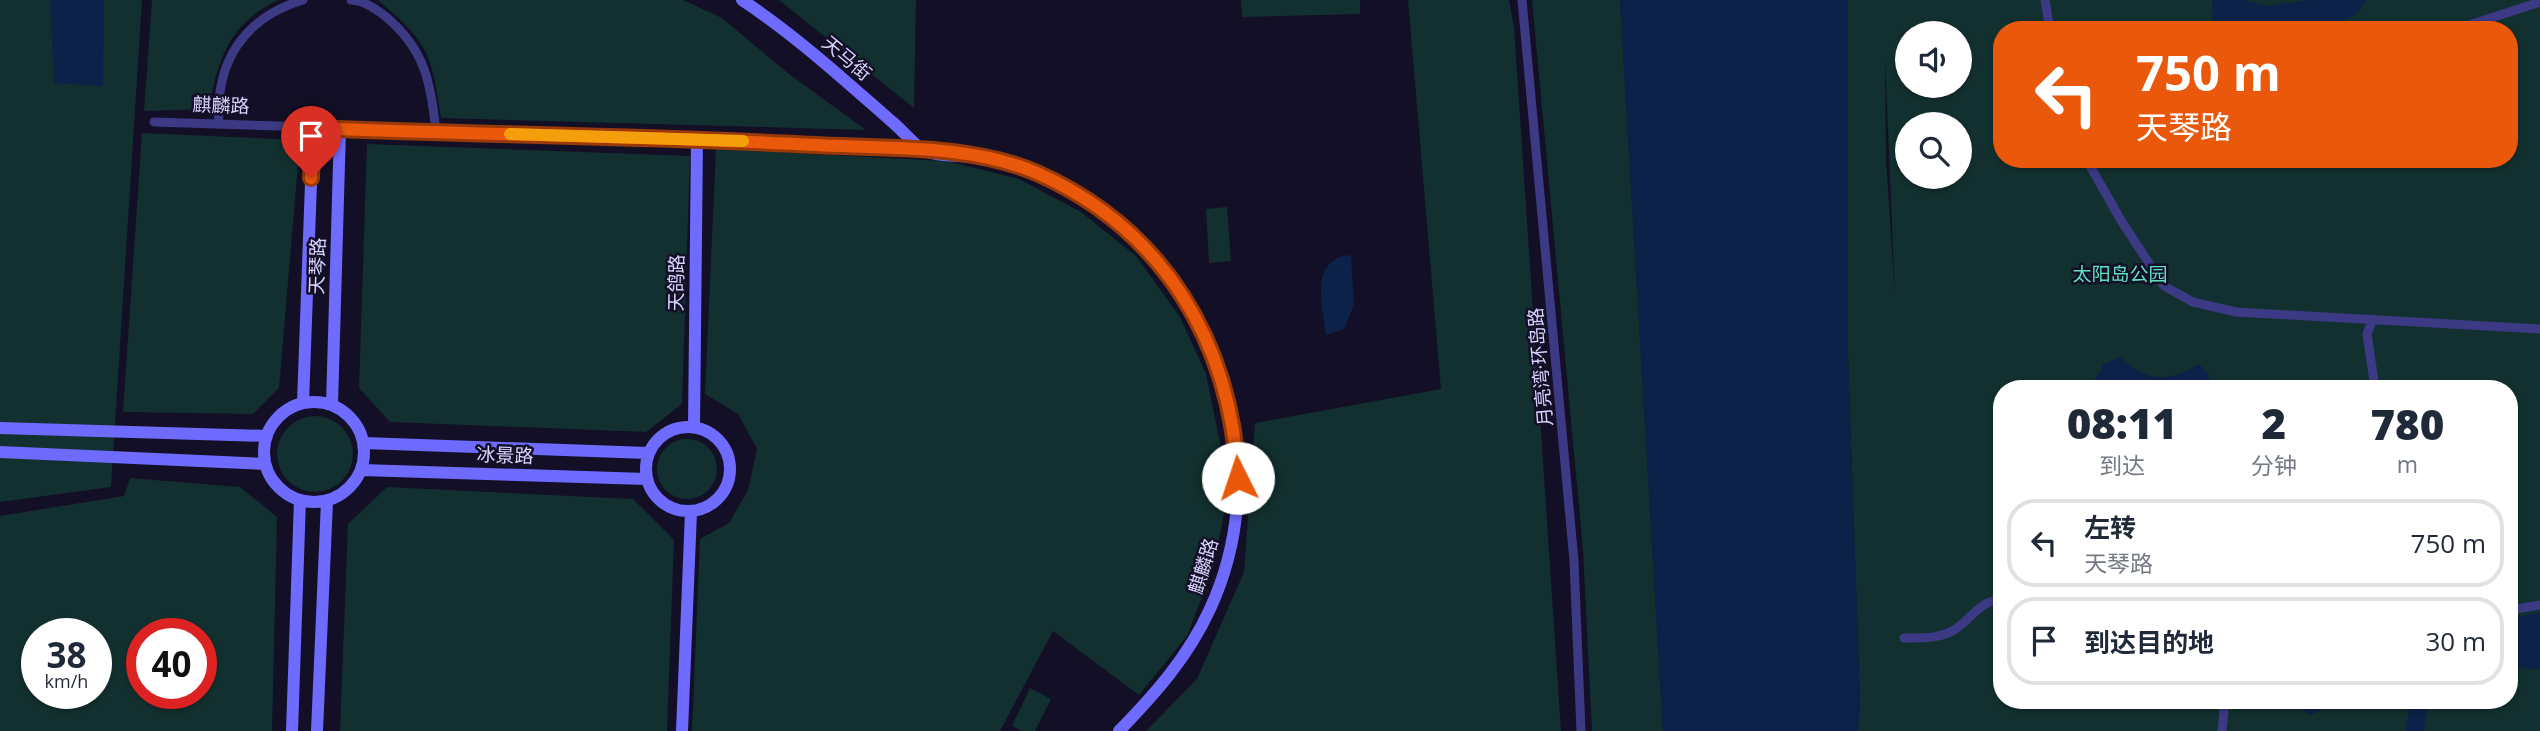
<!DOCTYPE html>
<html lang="zh">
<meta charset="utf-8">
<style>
body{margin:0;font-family:"Open Sans","Noto Sans SC",sans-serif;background:#f6f6f7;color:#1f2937;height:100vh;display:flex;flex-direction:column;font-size:26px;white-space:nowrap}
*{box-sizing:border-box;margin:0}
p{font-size:23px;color:#747a83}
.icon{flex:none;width:38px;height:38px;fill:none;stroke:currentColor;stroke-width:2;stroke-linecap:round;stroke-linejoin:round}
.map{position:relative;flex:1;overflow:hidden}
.panel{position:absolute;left:1993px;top:380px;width:525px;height:329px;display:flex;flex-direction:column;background:#fff;border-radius:28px;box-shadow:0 2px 5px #0004}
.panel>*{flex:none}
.hud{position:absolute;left:1993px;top:21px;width:525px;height:147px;border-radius:28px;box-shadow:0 2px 5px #0004;background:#ea580c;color:#fff;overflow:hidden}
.buttons{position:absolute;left:1895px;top:21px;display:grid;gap:14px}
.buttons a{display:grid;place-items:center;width:77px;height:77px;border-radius:50%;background:#fff;box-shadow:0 2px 5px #0004;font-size:35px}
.speed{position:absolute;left:21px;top:618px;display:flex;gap:14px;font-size:35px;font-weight:700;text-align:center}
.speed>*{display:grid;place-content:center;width:91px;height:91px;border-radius:50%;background:#fff;box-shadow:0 2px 5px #0004;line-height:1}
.speed small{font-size:18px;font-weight:400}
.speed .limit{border:10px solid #d22;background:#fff;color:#111}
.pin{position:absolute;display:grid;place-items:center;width:60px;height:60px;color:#fff;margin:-72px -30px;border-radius:50% 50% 50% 0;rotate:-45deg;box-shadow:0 0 7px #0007}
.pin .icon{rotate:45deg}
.me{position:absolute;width:77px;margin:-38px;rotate:356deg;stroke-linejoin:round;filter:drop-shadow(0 0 5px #0008)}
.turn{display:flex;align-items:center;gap:24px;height:147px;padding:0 28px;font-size:32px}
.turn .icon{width:91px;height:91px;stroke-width:2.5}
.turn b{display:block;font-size:49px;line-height:60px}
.eta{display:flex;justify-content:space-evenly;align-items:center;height:119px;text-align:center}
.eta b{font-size:42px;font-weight:800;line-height:49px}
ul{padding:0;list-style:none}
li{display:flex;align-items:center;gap:21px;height:88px;margin:0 14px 10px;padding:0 14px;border:4px solid #e0e1e3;border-radius:28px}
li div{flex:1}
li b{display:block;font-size:26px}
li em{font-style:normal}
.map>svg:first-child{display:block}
.green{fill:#12302f;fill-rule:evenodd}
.water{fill:#0c2248}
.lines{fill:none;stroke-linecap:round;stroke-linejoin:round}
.street{stroke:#3d3a85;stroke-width:9}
.secondary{stroke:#6f6bff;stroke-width:12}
.route-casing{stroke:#983908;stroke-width:18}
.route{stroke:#ea580c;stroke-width:12}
.slow{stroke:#f59e0b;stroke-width:12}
.labels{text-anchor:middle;stroke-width:5;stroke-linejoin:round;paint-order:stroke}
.street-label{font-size:19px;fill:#d9d4ff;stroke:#130f26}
.park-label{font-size:19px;fill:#5fe0c0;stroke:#130f26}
</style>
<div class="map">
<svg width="2540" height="731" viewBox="0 0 2540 731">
<rect width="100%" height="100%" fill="#130f26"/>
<path class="green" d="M0 0H142L111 487 0 502Z
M152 0H279C231 21 217 59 209 109L144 111Z
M378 0H683L722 18 789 74 866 130 441 118C432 54 429 43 378 0Z
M779 0H916L914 108Z
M1241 0H1360V14L1242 17Z
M1408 0H1509L1514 27 1561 731H1146L1197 679 1244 572 1255 423 1441 389Z
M1532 0H1620L1663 731H1592L1583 550Z
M1848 0H2540V731H1858L1860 702 1848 356ZM2002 30H2510V159H2002ZM1908 33H1960V86H1908ZM1885 59 1895 295V296L1886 159ZM1908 124H1960V177H1908ZM2002 388H2510V700H2002Z
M142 133 300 140 279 388 253 414 123 412Z
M367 144 690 156 682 404 646 432 390 422 359 388Z
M716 149 947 161 1019 179 1081 212 1136 256 1180 317 1206 374 1229 487 1214 566 1187 636 1139 695 1053 631 1000 731H692L700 539 729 523 748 490 757 449 738 414 705 394Z
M1227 207 1231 261 1209 263 1206 209Z
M277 454a38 38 0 1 1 76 0a38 38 0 1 1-76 0Z
M657 469a30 30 0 1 1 60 0a30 30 0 1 1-60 0Z
M130 478 240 487 277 517 272 731H0V516L124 496ZM37 634H96V693H37ZM142 634H201V693H142Z
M387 487 633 499 674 540 667 731H340L348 524Z
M1030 688 1051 699 1035 731H1022L1012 726Z"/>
<path class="water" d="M50 0H104L103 86 54 83Z
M1620 0H1848V356L1860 702 1858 731H1663Z
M2212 0H2245L2266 6 2311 0H2366C2350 42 2246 30 2208 30L2213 24Z
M1351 255 1354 305 1344 329 1326 335C1322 305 1309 258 1351 255Z
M2120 357C2148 382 2167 383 2199 364L2208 374 2212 388H2090L2104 364Z
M2540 613V669L2510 668V618Z
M2292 700H2340L2310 715 2293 704Z
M2401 700H2428L2424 731H2405L2409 712Z"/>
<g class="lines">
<path class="street" d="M351 0C363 0 376 9 385 16 425 49 431 83 436 132
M1522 0 1574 561 1581 731
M2045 0 2050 30
M2454 30 2540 2
M154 122 697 139 923 151
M219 124C215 63 243 18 303 0
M2086 159 2122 222 2164 286 2193 302 2236 312 2540 329
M2373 319 2367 334 2375 388
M2510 610 2540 605
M1904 638C1921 638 1942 639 1957 628 1973 617 1980 600 2002 600
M2222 731 2225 700"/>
<path class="secondary" d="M742 0C795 35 842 78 890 120 901 129 910 140 921 149 933 158 977 155 994 159 1021 165 1048 177 1072 191 1213 274 1280 457 1210 609 1188 657 1155 694 1119 731
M264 452a50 50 0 1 1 100 0a50 50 0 1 1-100 0Z
M303 403 313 128
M332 405 340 129
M646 469a42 42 0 1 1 84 0a42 42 0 1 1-84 0Z
M694 427 697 139
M0 428 267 436
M364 443 648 453
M0 452 265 464
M362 470 646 479
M292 731 300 500
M317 731 327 501
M682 731 691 512"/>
</g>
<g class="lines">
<defs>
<path id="route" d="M311 178 313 128C480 135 648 136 816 145 887 149 970 144 1037 173 1163 229 1231 342 1238 478"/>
</defs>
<use href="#route" class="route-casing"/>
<use href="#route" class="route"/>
<path class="slow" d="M510 134 743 141"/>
</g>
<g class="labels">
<g class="street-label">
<text transform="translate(847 58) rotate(40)" y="7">天马街</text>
<text transform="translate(221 105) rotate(2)" y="7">麒麟路</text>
<text transform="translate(317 266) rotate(-88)" y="7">天琴路</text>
<text transform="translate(676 283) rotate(-89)" y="7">天鸽路</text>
<text transform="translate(1540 367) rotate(-95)" y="7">月亮湾·环岛路</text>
<text transform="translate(505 455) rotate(2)" y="7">冰景路</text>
<text transform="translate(1203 566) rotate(-73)" y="7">麒麟路</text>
</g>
<g class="park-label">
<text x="2120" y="281">太阳岛公园</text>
</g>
</g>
</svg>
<div class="buttons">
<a><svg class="icon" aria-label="sound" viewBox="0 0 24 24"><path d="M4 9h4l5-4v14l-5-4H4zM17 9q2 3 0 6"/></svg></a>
<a><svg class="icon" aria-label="search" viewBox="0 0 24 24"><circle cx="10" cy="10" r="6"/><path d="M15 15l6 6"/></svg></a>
</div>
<div class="speed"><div>38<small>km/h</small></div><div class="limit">40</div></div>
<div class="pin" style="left:311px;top:178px;background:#d93025"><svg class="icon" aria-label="arrive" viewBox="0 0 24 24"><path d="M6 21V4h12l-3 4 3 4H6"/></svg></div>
<svg class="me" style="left:1238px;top:478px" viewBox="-20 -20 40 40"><circle r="19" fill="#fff"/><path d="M0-13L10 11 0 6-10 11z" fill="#ea580c"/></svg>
<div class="hud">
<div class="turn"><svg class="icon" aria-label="left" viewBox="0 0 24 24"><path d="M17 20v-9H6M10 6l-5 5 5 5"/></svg><div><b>750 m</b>天琴路</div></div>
</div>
<section class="panel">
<div class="eta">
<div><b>08:11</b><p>到达</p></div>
<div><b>2</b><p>分钟</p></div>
<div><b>780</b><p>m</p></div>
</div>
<ul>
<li><svg class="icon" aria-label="left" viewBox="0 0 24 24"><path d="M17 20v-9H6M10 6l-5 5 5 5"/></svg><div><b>左转</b><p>天琴路</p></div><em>750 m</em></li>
<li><svg class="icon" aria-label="arrive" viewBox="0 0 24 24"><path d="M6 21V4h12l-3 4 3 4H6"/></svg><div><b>到达目的地</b></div><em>30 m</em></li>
</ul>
</section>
</div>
